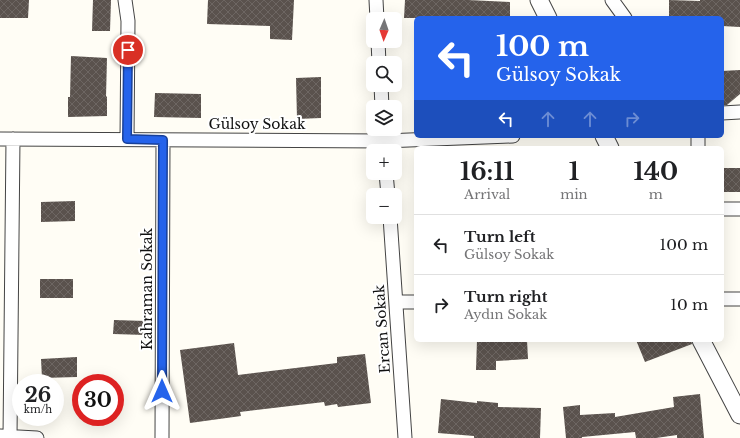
<!DOCTYPE html>
<meta charset="utf-8">
<style>
body{margin:0;font-family:"Libre Baskerville",serif;background:#f2f2f2;color:#202124;height:100vh;display:flex;flex-direction:column;font-size:15px;white-space:nowrap}
*{box-sizing:border-box;margin:0}
p{font-size:13px;color:#757577}
.icon{flex:none;width:22px;height:22px;fill:none;stroke:currentColor;stroke-width:2;stroke-linecap:round;stroke-linejoin:round}
.map{position:relative;flex:1;overflow:hidden}
.side{position:absolute;left:414px;top:146px;width:310px;height:196px;display:flex;flex-direction:column;background:#fff;border-radius:6px;box-shadow:0 4px 16px #0002}
.side>*{flex:none}
.banner{position:absolute;left:414px;top:16px;width:310px;height:122px;border-radius:6px;box-shadow:0 4px 16px #0002;background:#2563eb;color:#fff;overflow:hidden}
.needle{width:26px;rotate:182deg}
.controls{position:absolute;left:366px;top:12px;display:grid;gap:8px}
.controls a{display:grid;place-items:center;width:36px;height:36px;border-radius:6px;background:#fff;box-shadow:0 4px 16px #0002;font-size:20px}
.speed{position:absolute;left:12px;top:374px;display:flex;gap:8px;font-size:20px;font-weight:700;text-align:center}
.speed>*{display:grid;place-content:center;width:52px;height:52px;border-radius:50%;background:#fff;box-shadow:0 4px 16px #0002;line-height:1}
.speed small{font-size:10px;font-weight:400}
.speed .limit{border:6px solid #d22;background:#fff;color:#111}
.pin{position:absolute;display:grid;place-items:center;width:34px;height:34px;color:#fff;margin:-17px;border:2px solid #fff;border-radius:50%;box-shadow:0 1px 4px #0007}
.me{position:absolute;width:44px;margin:-22px;rotate:0deg;stroke-linejoin:round;filter:drop-shadow(0 0 3px #0008)}
.turn{display:flex;align-items:center;gap:14px;height:84px;padding:0 16px;font-size:18px}
.turn .icon{width:52px;height:52px;stroke-width:2.5}
.turn b{display:block;font-size:28px;line-height:34px}
.lanes{display:flex;align-items:center;height:38px;padding:0 16px;background:#0003;justify-content:center;gap:20px;direction:ltr}
.lanes .off{opacity:.35}
.eta{display:flex;justify-content:space-evenly;align-items:center;height:68px;text-align:center}
.eta b{font-size:24px;font-weight:700;line-height:28px}
ul{padding:0;list-style:none}
li{display:flex;align-items:center;gap:12px;height:60px;padding:0 16px;border-top:1px solid #e0e0e0}
li div{flex:1}
li b{display:block;font-size:15px}
li em{font-style:normal}
.map>svg:first-child{display:block}
.building{fill:url(#building-cross-hatch)}
.lines{fill:none;stroke-linecap:round;stroke-linejoin:round}
.minor-casing{stroke:#444;stroke-width:15}
.tertiary-casing{stroke:#444;stroke-width:19}
.minor{stroke:#fff;stroke-width:13}
.tertiary{stroke:#fff;stroke-width:17}
.route-casing{stroke:#184099;stroke-width:10}
.route{stroke:#2563eb;stroke-width:7}
.labels{text-anchor:middle;stroke-width:4;stroke-linejoin:round;paint-order:stroke}
.street-label{font-size:14px;fill:#111;stroke:#fff}
</style>
<div class="map">
<svg width="740" height="438" viewBox="0 0 740 438">
<defs>
<pattern id="building-cross-hatch" width="8" height="8" patternUnits="userSpaceOnUse"><rect width="8" height="8" fill="#5a524d"/><path d="M0 0l8 8M0 8l8-8" fill="none" stroke="#6d6662"/></pattern>
</defs>
<rect width="100%" height="100%" fill="#fffdf5"/>
<path class="building" d="M0 0H29L28 18H0Z
M93 0H111L110 31H92Z
M208 0H294L292 40 270 39V26L207 24Z
M405 0H468L510 2V18H404Z
M669 0 700 1V0H740V27L722 26V18H669Z
M71 56 107 58 106 97 107 96V116L68 117V97H70Z
M740 70V94L727 105H722V71Z
M321 77V118L297 119 296 78Z
M155 93 201 94V118L154 117Z
M722 168H740V192H722Z
M75 201V221L41 222V202Z
M40 279H73V298H40Z
M114 320 146 321 145 335 113 334Z
M477 340H527L528 359 496 361V370H476Z
M636 340H691L692 344 645 362Z
M234 343 238 375 337 363V357L365 354 371 403 338 407 337 404 325 406 324 402 240 412 241 416 190 423 180 350Z
M77 357V377L42 378 41 359Z
M700 394 704 438H677V435L656 438H636L635 432 582 437V438H566L563 407 580 405V415L615 413V417L674 407 673 397Z
M441 399 477 403V401L498 403V407L541 408 540 438H474V436L438 433Z"/>
<g class="lines">
<defs>
<path id="minor" d="M125 0 128 21 127 139
M376 0 377 19
M612 0 625 18
M378 41 379 63
M381 85 382 107
M722 113 740 112
M383 129 385 151
M698 136V148
M0 139 384 141 513 136
M386 173 388 195
M722 209H740
M390 217 405 438
M722 299H740
M396 302H416
M0 436 37 438
M10 437 13 139
M162 438 163 140"/>
<path id="tertiary" d="M539 0 548 18
M604 136 610 148
M701 340 740 415"/>
</defs>
<use href="#minor" class="minor-casing"/>
<use href="#tertiary" class="tertiary-casing"/>
<use href="#minor" class="minor"/>
<use href="#tertiary" class="tertiary"/>
</g>
<g class="lines">
<defs>
<path id="route" d="M128 50 127 139 163 140 162 391"/>
</defs>
<use href="#route" class="route-casing"/>
<use href="#route" class="route"/>
</g>
<g class="labels">
<g class="street-label">
<text x="257" y="129">Gülsoy Sokak</text>
<text transform="translate(147 289) rotate(-90)" y="5">Kahraman Sokak</text>
<text transform="translate(382 329) rotate(-94)" y="5">Ercan Sokak</text>
</g>
</g>
</svg>
<div class="controls">
<a><svg class="needle" viewBox="-14 -14 28 28"><path d="M0-13l5 13h-10z" fill="#e53935"/><path d="M0 13l5-13h-10z" fill="#757577"/></svg></a>
<a><svg class="icon" aria-label="search" viewBox="0 0 24 24"><circle cx="10" cy="10" r="6"/><path d="M15 15l6 6"/></svg></a>
<a><svg class="icon" aria-label="layers" viewBox="0 0 24 24"><path d="M12 4l9 5-9 5-9-5zM3 14l9 5 9-5"/></svg></a>
<a>+</a>
<a>−</a>
</div>
<div class="speed"><div>26<small>km/h</small></div><div class="limit">30</div></div>
<div class="pin" style="left:128px;top:50px;background:#d93025"><svg class="icon" aria-label="arrive" viewBox="0 0 24 24"><path d="M6 21V4h12l-3 4 3 4H6"/></svg></div>
<svg class="me" style="left:162px;top:391px" viewBox="-20 -20 40 40"><path d="M0-17L14 15 0 8-14 15z" fill="#2563eb" stroke="#fff" stroke-width="4"/></svg>
<div class="banner">
<div class="turn"><svg class="icon" aria-label="left" viewBox="0 0 24 24"><path d="M17 20v-9H6M10 6l-5 5 5 5"/></svg><div><b>100 m</b>Gülsoy Sokak</div></div>
<div class="lanes"><svg class="icon" aria-label="left" viewBox="0 0 24 24"><path d="M17 20v-9H6M10 6l-5 5 5 5"/></svg><svg class="icon off" aria-label="ahead" viewBox="0 0 24 24"><path d="M12 20V5M6 11l6-6 6 6"/></svg><svg class="icon off" aria-label="ahead" viewBox="0 0 24 24"><path d="M12 20V5M6 11l6-6 6 6"/></svg><svg class="icon off" aria-label="right" viewBox="0 0 24 24"><path d="M7 20v-9h11M14 6l5 5-5 5"/></svg></div>
</div>
<section class="side">
<div class="eta">
<div><b>16:11</b><p>Arrival</p></div>
<div><b>1</b><p>min</p></div>
<div><b>140</b><p>m</p></div>
</div>
<ul>
<li><svg class="icon" aria-label="left" viewBox="0 0 24 24"><path d="M17 20v-9H6M10 6l-5 5 5 5"/></svg><div><b>Turn left</b><p>Gülsoy Sokak</p></div><em>100 m</em></li>
<li><svg class="icon" aria-label="right" viewBox="0 0 24 24"><path d="M7 20v-9h11M14 6l5 5-5 5"/></svg><div><b>Turn right</b><p>Aydın Sokak</p></div><em>10 m</em></li>
</ul>
</section>
</div>
